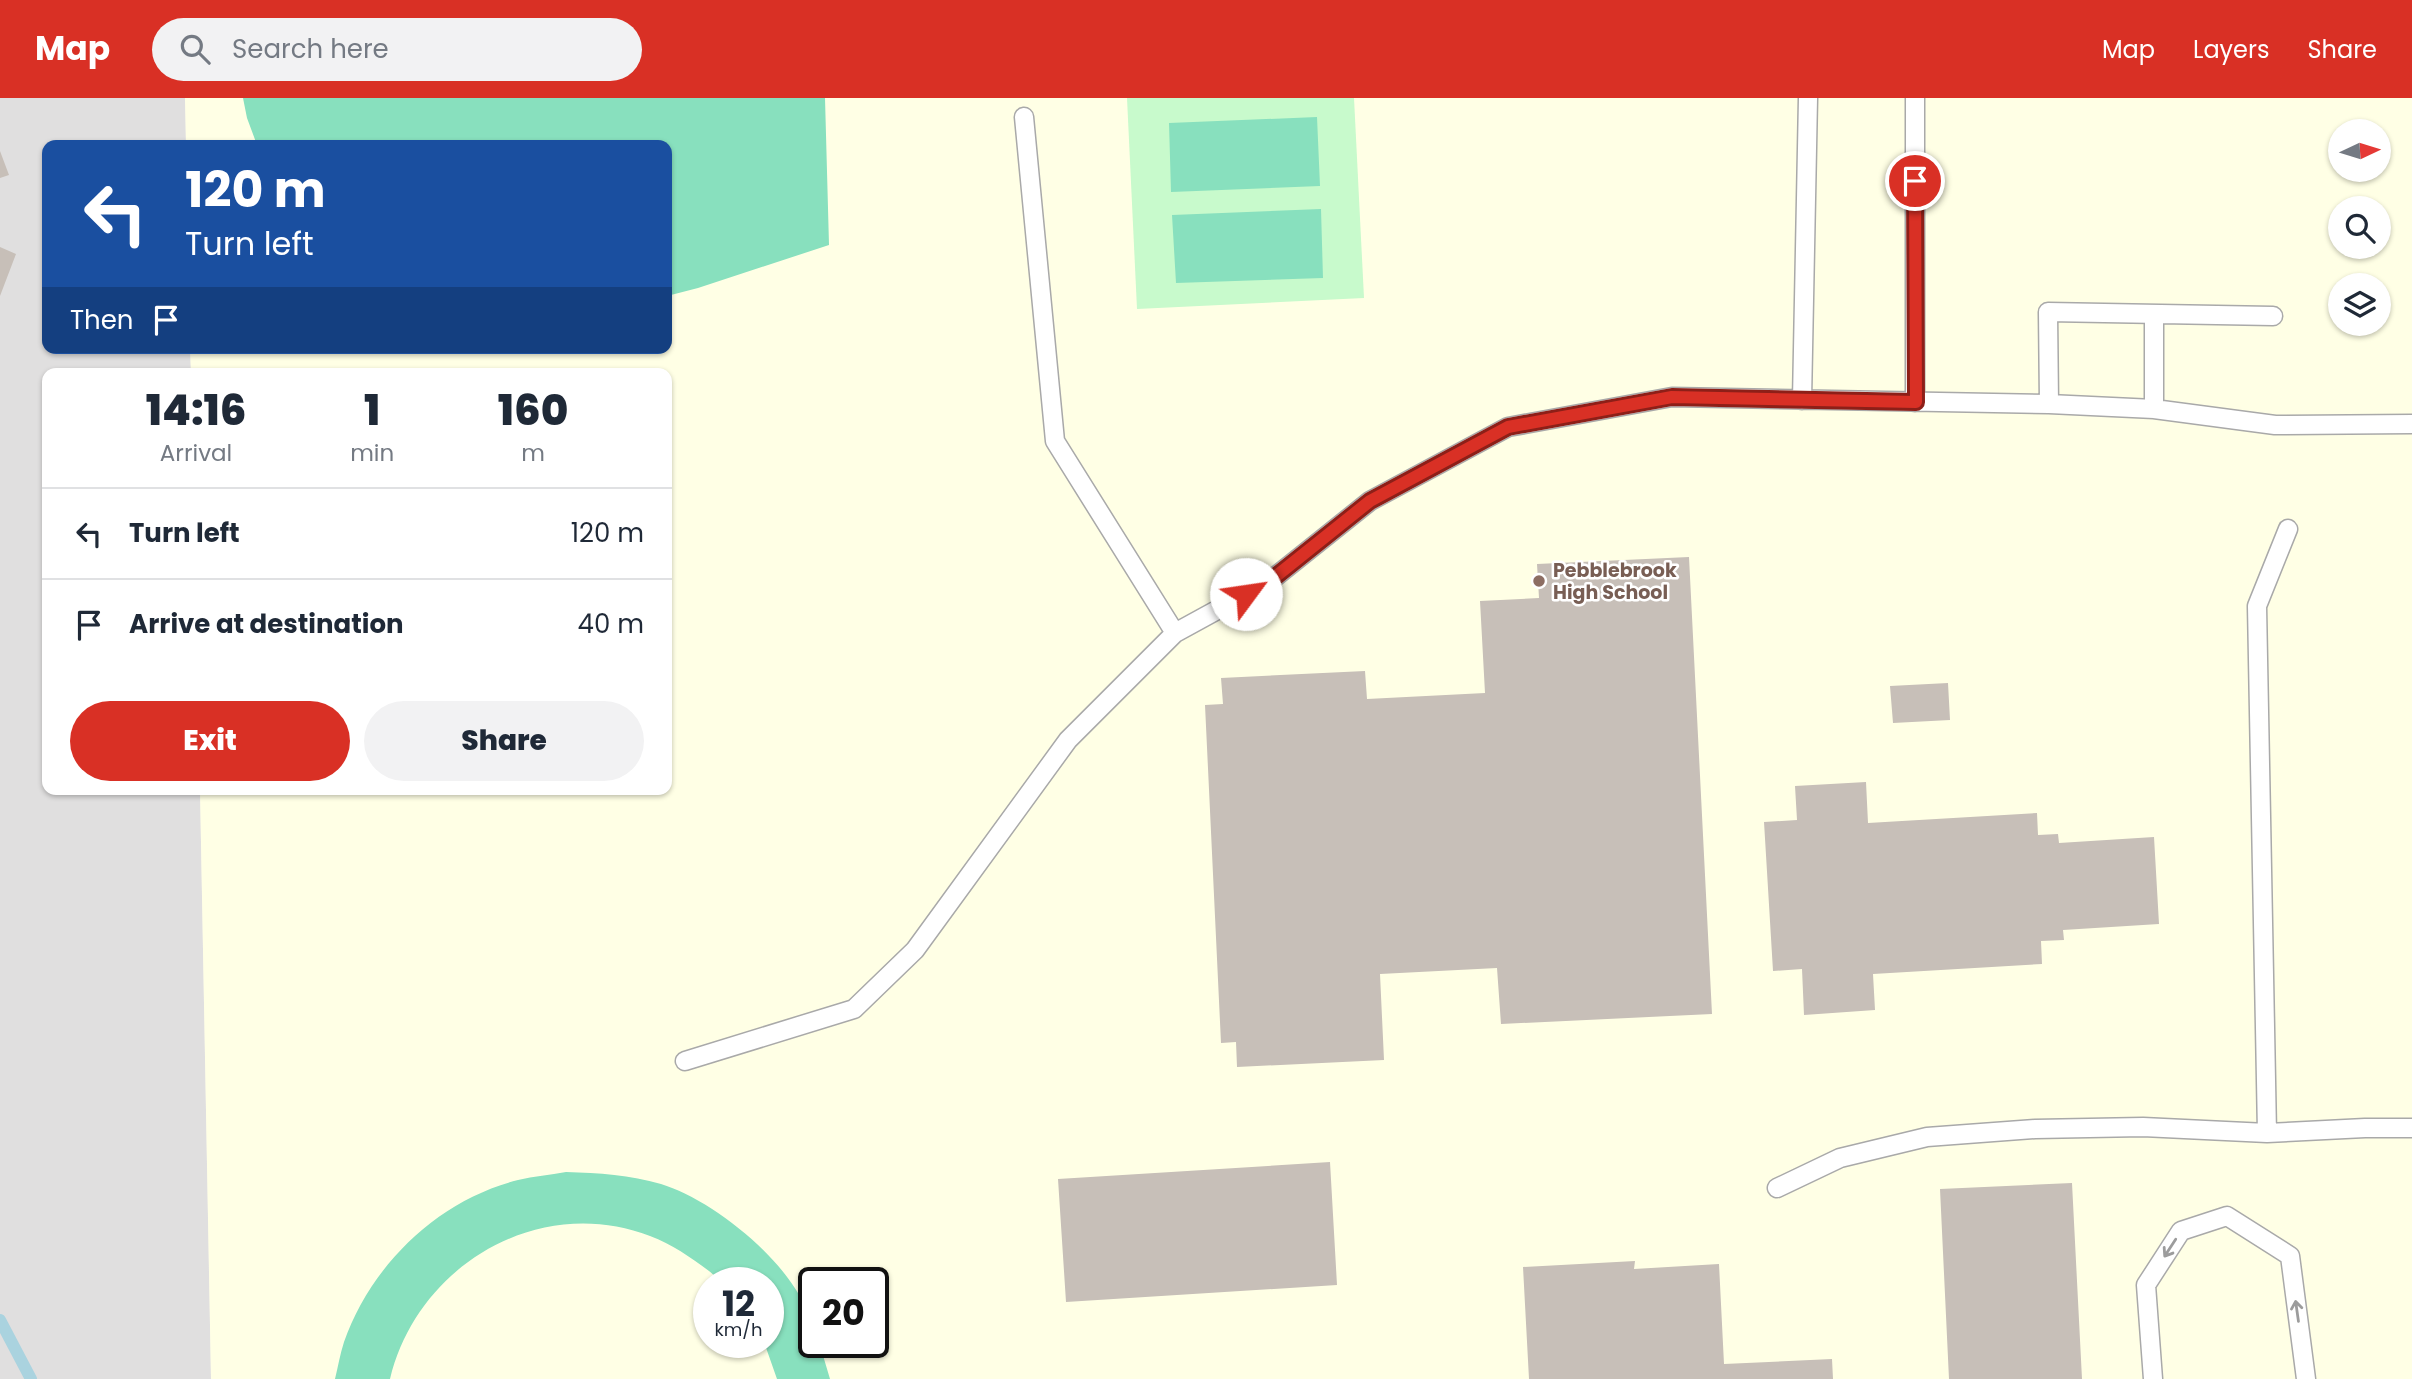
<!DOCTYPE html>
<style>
body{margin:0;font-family:Poppins,sans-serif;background:#f2f2f3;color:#1f2937;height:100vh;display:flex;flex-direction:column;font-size:26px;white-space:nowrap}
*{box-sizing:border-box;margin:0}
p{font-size:23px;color:#747a83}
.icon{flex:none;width:38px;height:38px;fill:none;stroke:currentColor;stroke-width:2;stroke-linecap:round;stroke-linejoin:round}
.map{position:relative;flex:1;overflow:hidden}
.side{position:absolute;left:42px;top:270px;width:630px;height:427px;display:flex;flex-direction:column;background:#fff;border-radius:14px;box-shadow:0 2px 5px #0004}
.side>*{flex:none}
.hud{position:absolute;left:42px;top:42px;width:630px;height:214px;border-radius:14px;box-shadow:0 2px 5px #0004;background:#1a4fa0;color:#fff;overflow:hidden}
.needle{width:46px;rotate:86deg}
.buttons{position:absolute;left:2328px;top:21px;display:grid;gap:14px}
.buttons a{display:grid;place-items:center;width:63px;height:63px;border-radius:50%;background:#fff;box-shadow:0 2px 5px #0004;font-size:35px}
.speed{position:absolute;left:693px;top:1169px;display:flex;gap:14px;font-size:35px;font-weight:700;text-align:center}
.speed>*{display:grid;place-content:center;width:91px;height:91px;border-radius:50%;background:#fff;box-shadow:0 2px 5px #0004;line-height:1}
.speed small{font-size:18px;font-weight:400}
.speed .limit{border:4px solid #111;border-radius:10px;background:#fff;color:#111}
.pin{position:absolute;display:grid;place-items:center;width:60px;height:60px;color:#fff;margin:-30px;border:4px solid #fff;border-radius:50%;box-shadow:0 2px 7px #0007}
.me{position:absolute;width:77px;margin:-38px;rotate:59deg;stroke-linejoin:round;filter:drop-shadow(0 0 5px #0008)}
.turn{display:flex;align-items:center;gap:24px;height:147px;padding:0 28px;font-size:32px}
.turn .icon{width:91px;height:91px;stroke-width:2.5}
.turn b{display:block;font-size:49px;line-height:60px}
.then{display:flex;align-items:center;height:66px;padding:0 28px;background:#0003;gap:14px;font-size:26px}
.eta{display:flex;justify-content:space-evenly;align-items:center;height:119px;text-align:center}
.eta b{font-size:42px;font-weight:800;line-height:49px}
.cta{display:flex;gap:14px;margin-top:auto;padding:14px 28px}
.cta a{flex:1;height:80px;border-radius:42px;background:#d93025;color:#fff;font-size:28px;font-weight:800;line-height:80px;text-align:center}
.cta a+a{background:#f2f2f3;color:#1f2937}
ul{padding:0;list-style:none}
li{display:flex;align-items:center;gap:21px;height:91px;padding:0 28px;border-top:2px solid #e0e1e3}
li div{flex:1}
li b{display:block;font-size:26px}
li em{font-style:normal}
header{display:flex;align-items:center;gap:42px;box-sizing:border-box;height:98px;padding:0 35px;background:#d93025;color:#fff}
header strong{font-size:33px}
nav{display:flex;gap:38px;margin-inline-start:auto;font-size:24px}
.search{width:490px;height:63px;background:#f2f2f3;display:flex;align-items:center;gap:18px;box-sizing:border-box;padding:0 24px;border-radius:38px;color:#747a83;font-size:26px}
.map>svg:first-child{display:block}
.residential{fill:#e0dfdf}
.education{fill:#ffffe5;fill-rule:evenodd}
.park{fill:#c8facc}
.pitch{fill:#88e0be}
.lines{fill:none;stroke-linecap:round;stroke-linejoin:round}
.stream{stroke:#aad3df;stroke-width:12}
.building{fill:#c7bfb8}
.service-casing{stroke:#a9a9a9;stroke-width:21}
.service{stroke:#fff;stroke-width:18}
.oneway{stroke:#9c9c9c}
.route-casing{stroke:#8d1f18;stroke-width:18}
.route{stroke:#d93025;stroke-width:12}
.education-dot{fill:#8d6e63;stroke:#fff;stroke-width:2.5}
.labels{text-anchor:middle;stroke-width:5;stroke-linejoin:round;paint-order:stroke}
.education-label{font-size:19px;font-weight:bold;fill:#785e54;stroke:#fff;text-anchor:start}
</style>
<header>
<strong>Map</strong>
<div class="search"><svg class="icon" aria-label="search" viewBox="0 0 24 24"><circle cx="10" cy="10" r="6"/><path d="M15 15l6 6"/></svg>Search here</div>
<nav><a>Map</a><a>Layers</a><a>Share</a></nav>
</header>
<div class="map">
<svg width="2412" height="1281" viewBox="0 0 2412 1281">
<rect width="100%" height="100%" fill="#f2efe9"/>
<path class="residential" d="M0 0H185L186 47H47V250H190L191 275H47V691H200L211 1281H0Z"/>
<path class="education" d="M185 0H2412V1281H211L200 691H667V275H191L190 250H667V47H186ZM2340 33H2378V72H2340ZM2340 110H2378V149H2340ZM2340 187H2378V226H2340ZM709 1185H768V1244H709ZM814 1185H873V1244H814Z"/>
<path class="park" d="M1127 0H1354L1364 200 1137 211Z"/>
<path class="pitch" d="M243 0H825L829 147 698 190 667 198V47H257L247 20Z
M1317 19 1320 88 1171 94 1169 25Z
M1321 111 1323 180 1176 185 1172 117Z
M566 1074C599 1075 630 1077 661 1086 718 1103 814 1181 814 1244H819L830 1281H777L764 1244H768V1185C758 1185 728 1188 721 1183 717 1181 713 1176 709 1173 690 1159 672 1146 650 1138 538 1095 417 1168 390 1281H335C338 1269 340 1256 344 1244 371 1167 438 1102 518 1082 534 1078 550 1077 566 1074Z"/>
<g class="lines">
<path class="stream" d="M0 1222 31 1281"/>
</g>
<path class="building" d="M0 53 9 77 0 80Z
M0 149 16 156 0 198Z
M1689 459 1712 916 1501 926 1497 870 1380 876 1384 962 1237 969 1236 944 1221 945 1205 607 1223 606 1221 580 1365 573 1367 601 1485 595 1480 503 1539 500 1537 466Z
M1948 585 1950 622 1893 625 1890 588Z
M1866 684 1868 725 2037 715 2038 737 2058 736 2059 745 2154 739 2159 826 2063 832 2064 842 2041 843 2042 866 1873 876 1875 912 1804 917 1802 871 1773 873 1764 724 1797 722 1795 688Z
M1330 1064 1337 1187 1066 1204 1058 1081Z
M2072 1085 2082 1281H1949L1940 1091Z
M1635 1163 1634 1171 1719 1166 1724 1266 1832 1261 1833 1281H1529L1523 1169Z"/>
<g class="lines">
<defs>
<path id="service" d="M1915 0V304
M1024 19 1055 343 1175 535
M1802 302 1808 0
M2049 306 2048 214 2273 218
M2154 311V217
M685 963 854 911 915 852 1068 642 1175 535 1270 483 1370 403 1508 329 1672 299 2049 306 2154 311 2275 327 2412 326
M2267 1035 2257 508 2288 431
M1777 1090 1840 1060 1927 1039 2035 1031 2143 1029 2267 1035 2365 1030H2412
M2153 1281 2146 1187 2181 1133 2227 1118 2290 1158 2306 1281"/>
</defs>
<use href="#service" class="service-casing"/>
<use href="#service" class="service"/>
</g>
<defs><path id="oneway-shaft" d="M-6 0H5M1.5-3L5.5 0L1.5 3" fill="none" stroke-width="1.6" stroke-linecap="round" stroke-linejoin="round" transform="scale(1.75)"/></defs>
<g class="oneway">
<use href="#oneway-shaft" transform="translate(2170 1150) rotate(123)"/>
<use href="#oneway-shaft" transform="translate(2297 1213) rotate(-98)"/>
</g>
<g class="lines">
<defs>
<path id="route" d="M1246 496 1270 483 1370 403 1508 329 1672 299 1916 304 1915 83"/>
</defs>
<use href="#route" class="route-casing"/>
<use href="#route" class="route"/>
</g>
<circle class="education-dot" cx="1539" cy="483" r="7"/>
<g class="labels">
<g class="education-label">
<text x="1553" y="479">Pebblebrook<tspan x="1553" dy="22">High School</tspan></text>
</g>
</g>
</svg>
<div class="buttons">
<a><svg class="needle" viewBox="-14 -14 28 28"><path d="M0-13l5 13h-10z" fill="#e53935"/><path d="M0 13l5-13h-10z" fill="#747a83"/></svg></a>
<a><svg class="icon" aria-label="search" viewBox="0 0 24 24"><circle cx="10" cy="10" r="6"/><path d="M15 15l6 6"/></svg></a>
<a><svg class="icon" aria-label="layers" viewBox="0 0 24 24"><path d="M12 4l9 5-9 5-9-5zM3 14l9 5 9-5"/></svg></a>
</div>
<div class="speed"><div>12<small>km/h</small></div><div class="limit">20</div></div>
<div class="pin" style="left:1915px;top:83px;background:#d93025"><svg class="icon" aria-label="arrive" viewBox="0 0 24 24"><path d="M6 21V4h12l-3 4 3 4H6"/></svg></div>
<svg class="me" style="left:1246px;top:496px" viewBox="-20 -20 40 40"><circle r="19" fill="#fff"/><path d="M0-13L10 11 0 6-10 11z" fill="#d93025"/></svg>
<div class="hud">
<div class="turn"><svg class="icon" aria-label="left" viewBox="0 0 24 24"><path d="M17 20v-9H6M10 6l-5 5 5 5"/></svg><div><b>120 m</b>Turn left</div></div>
<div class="then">Then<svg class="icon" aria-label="arrive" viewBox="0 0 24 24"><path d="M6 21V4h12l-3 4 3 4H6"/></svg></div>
</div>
<section class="side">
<div class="eta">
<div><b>14:16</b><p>Arrival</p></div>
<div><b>1</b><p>min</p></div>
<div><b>160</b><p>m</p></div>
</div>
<ul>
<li><svg class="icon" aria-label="left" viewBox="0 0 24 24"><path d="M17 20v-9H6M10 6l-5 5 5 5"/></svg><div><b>Turn left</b></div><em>120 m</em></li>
<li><svg class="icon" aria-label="arrive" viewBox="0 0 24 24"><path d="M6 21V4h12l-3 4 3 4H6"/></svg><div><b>Arrive at destination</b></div><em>40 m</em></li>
</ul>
<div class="cta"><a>Exit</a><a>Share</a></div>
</section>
</div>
